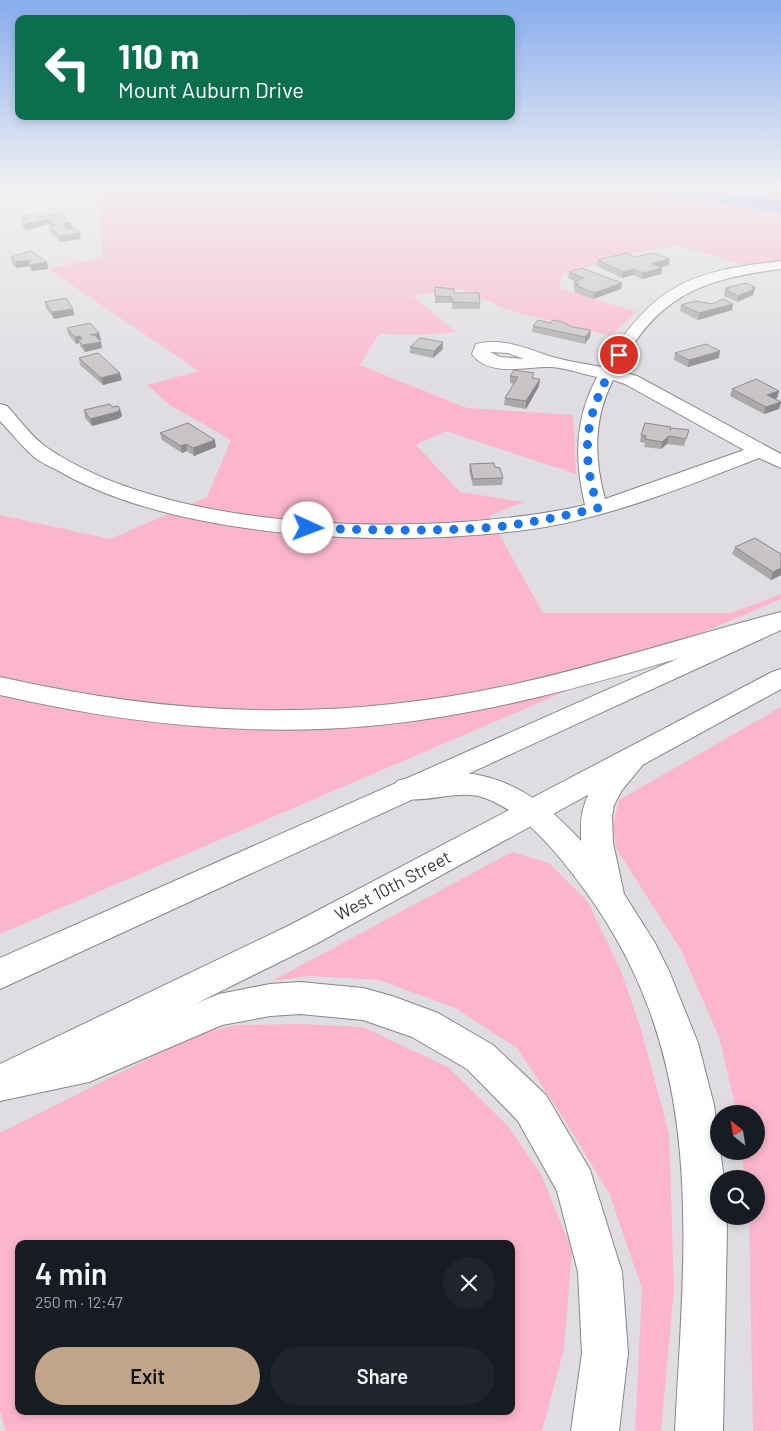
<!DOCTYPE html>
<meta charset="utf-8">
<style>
body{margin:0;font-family:Barlow,sans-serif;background:#20242c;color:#f1f3f6;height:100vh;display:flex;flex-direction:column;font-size:19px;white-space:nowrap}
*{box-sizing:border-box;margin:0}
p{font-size:16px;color:#9ea1a6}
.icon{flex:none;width:28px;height:28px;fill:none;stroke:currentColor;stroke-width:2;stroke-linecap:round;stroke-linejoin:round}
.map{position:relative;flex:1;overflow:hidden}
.sheet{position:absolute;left:15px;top:1240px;width:500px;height:175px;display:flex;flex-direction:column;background:#171b24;border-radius:10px;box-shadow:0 2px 8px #0003}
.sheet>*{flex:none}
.guide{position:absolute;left:15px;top:15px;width:500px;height:105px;border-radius:10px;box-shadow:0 2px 8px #0003;background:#0b6e4f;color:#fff;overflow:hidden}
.needle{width:32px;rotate:330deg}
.fabs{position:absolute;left:710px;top:1105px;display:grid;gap:10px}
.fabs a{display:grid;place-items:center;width:55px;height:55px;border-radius:50%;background:#171b24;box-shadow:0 2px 8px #0003;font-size:25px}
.pin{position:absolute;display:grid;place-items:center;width:42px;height:42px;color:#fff;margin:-21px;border:2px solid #fff;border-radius:50%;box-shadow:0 1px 5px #0007}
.me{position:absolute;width:55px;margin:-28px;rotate:92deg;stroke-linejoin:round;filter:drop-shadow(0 0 4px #0008)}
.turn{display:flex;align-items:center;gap:18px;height:105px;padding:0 20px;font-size:22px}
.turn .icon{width:65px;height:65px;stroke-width:2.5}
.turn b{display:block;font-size:35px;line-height:42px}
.round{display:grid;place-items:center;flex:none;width:52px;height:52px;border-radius:26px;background:#20242c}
.overview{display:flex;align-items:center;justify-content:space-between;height:85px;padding:0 20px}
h1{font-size:30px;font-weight:600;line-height:38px}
.primary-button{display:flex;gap:10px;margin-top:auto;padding:10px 20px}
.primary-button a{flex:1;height:58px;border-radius:30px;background:#c0a58b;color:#111;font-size:20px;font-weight:600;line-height:58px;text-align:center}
.primary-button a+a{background:#20242c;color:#f1f3f6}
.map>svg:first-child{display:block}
.green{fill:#fbb6ce;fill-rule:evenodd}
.water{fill:#95a1f5}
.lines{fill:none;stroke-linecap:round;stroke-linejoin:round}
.minor-casing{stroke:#89868a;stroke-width:2}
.major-casing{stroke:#89868a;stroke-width:2}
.highway-casing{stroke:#89868a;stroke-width:2}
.minor{fill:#fff;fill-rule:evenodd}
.major{fill:#fff;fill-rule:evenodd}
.highway{fill:#fff;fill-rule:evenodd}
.wall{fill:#aba8aa}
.shaded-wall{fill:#8b888b}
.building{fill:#c7c3c6;stroke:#8b888b}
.route{stroke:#1a73e8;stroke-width:9;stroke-dasharray:0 16.2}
.labels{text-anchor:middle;stroke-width:4;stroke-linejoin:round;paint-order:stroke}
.street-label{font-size:18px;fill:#3b3a3c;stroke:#fff}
</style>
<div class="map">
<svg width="781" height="1431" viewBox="0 0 781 1431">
<rect width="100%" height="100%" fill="#dfdde1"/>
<path class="green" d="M91 187H622L781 213V264L748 267 679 245 639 252 563 274 559 288 637 312 610 336 505 309 461 289 413 296 456 332 420 335 379 334 360 365 467 408 573 415 576 474 446 431 416 445 460 492 524 502 489 516 543 613H731L781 594V599L0 934V515L110 539 207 497 231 440 170 405 147 385 199 371 48 269 103 257 97 196Z
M688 187H781V200Z
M781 707V1431H753L749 1216H756V1179H745L742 1151H756V1114H737L719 1037 681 950 616 848 613 826 619 800Z
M512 852 549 863 588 902 621 971 641 1029 669 1134 674 1289 661 1431H635L642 1289 610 1195 564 1119 517 1048 455 1008 379 980 308 976 272 981Z
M302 1024 363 1027 448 1067 508 1126 541 1174 572 1250 564 1349 542 1431H6L0 1411V1133L197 1034 236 1025ZM19 1244H511V1411H19Z"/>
<path class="water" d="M622 187H688L781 200V213Z"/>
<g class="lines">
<defs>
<path id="minor" d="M781 261V269C702 279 656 296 618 371L637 376 781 454V468L759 458C689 485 619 514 545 527 408 549 188 542 64 474 54 468 42 464 33 456 21 446 11 432 0 421V404L7 406C20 420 33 439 49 449 176 534 426 537 572 508L585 505C574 459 575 418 597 377 582 374 566 368 551 367 527 366 489 378 472 354L476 344C505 337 529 350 556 358 571 362 587 364 602 367 655 285 686 272 781 261ZM490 352 508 353 524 359 500 357ZM613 380 625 384 744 450 605 499C594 458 593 419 613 380Z"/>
<path id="major" d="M781 613V630L0 989V958Z
M781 669V689L314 945 0 1101V1064L290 925 772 672Z"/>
<path id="highway" d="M781 612V628C646 667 510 714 369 726 244 737 122 723 0 695V677C177 717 337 723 515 684 605 664 692 635 781 612Z
M637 745 647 748 651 755 622 790 614 805 612 817 613 843 624 894 655 943 669 971 698 1043 714 1105 724 1179H719V1216H726L727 1227 723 1431H675C685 1235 708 1058 584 889 559 855 529 817 490 800 459 786 427 806 397 797L392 789 397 781C475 758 529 783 581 841 581 829 580 817 584 806 591 783 614 752 637 745Z
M300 982 363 988 392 996 438 1013 493 1045 546 1095 590 1170 622 1272 628 1353 619 1431H571L582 1353 578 1272 557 1191 518 1121 467 1069 412 1037 363 1020 300 1014 270 1016 222 1025 89 1082 0 1101V1065L87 1048 219 994 270 984Z"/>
</defs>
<use href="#minor" class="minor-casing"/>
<use href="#major" class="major-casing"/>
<use href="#highway" class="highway-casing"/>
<use href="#minor" class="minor"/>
<use href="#major" class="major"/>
<use href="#highway" class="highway"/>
</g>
<path class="wall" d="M60 213 72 228 81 239 60 242 50 232 49 226H51L49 224 26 230 22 226 21 220H23L22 216 39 217Z
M11 257 47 262 48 269 32 271 29 266 16 268 12 263Z
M635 257 669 265 661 267 662 268 661 274 642 279 633 275 622 278 597 266 598 260Z
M569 272 622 283 621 289 593 299 574 292 575 289 573 288 574 282 575 281 568 278Z
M435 287 480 303V309H452V303H435Z
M755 287 753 295 737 302 724 296 725 290H726V288Z
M45 302 74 315 54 319 46 308Z
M712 304 732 310 698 320 680 311 681 305Z
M533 326 590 337 585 344 532 332Z
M67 328 99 333 101 340H99L102 348 85 352 80 346 79 343 76 344 68 334Z
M410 347 443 349 433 358 410 353Z
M675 353 719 358 688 367 674 360Z
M79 358 122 380 103 385 80 365Z
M510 376 534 378 539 386 526 409 504 405 505 398 514 384 510 383Z
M732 389 779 391 777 398 775 399 781 402 779 409 764 414 730 396Z
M112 407 120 409 122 416 118 419 92 426 85 418 84 410Z
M670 429 689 430 684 446 667 444 661 449 644 447 645 443 640 442 641 435Z
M160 433 216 447 194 456 187 451 182 453 162 440Z
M470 464 495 467 503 478 502 485 473 486 469 471Z
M735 547 781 554V575L771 580 732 554Z"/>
<path class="shaded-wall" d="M48 219 49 224 26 230 24 224Z
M71 223 72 229 64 230 63 224Z
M80 233 81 239 60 242 59 236Z
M670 259 669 265 651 270 652 263Z
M31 260 47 262 48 269 32 271 31 265 28 262 29 266 16 268 15 262Z
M662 268 661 274 642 279 643 273Z
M634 269 633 275 622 278 623 272Z
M622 283 621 289 593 299 594 293Z
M755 287 753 295 737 302 738 296 752 288Z
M733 304 732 310 698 320 699 313Z
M73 309 74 315 54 319 52 312Z
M591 330 590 337 585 344V337Z
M99 333 101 340 91 342 90 335Z
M80 336 81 343 78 340 79 343 76 344 75 337Z
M101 342 102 348 85 352 83 345Z
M443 342V349L433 358 434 351Z
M720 351 719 358 688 367 689 360Z
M120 373 122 380 103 385 101 378Z
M540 379 539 386 526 409V401Z
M779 391 777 398 766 402 767 395Z
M781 402 779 409 764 414 766 407Z
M120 409 122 416 118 419 92 426 90 419Z
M669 436 667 444 661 449 662 442Z
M215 440 216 447 194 456 193 448Z
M186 444 187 451 182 453 181 446Z
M781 568V575L771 580 773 572Z"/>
<path class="building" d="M60 213 71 223 63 224 67 229 75 228 80 233 59 236 49 226 55 225 48 219 24 224 21 220H26L22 216 36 214 39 217Z
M31 251 47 262 31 265 28 262 31 260 15 262 11 257Z
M626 253 635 257 654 253 670 259 652 263 662 268 643 273 634 269 623 272 598 260Z
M582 268 622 283 594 293 575 285 579 284 574 282 584 278 569 272Z
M746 283 755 287 752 288 755 289 738 296 725 290 729 289 726 288Z
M435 287 454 289V293H479L480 303 452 302V297L435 296Z
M66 298 73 309 52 312 45 302Z
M723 299 733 304 699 313 681 305 696 301 712 304Z
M538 320 551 323 553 320 563 322 572 327 591 330 585 337 533 326Z
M90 323 99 333 90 335H95L101 342 83 345 78 340 82 339 80 336 75 337 67 328Z
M420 338 443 342 434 351 410 347Z
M706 344 720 351 689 360 675 353Z
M98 353 120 373 101 378 79 358Z
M514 370 534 373 532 378 540 379 526 401 505 398 518 377 510 376Z
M756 379 779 391 767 395 781 402 766 407 732 389Z
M110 404 112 407 118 406 120 409 117 412 90 419 84 410Z
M188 423 215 440 193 448 186 444 181 446 160 433Z
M645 423 671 427 670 430 673 428 689 430 686 439 669 436 662 442 645 439 646 436 641 435Z
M494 463 495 467 500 468 503 478 473 479 470 464Z
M755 538 781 554V568L773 572 735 547Z"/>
<linearGradient id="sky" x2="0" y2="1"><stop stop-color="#87aced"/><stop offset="0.48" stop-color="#f1f0f2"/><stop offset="1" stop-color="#f1f0f2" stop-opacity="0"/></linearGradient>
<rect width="781" height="388" fill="url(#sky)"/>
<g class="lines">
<path class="route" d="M308 528C370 530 433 532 496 527 530 523 564 516 598 508 578 444 587 412 619 355"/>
</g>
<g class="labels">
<g class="street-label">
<text transform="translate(393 886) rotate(-28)" y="6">West 10th Street</text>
</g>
</g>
</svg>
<div class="fabs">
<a><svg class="needle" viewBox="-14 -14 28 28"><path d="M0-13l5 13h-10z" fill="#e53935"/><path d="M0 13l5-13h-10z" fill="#9ea1a6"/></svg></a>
<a><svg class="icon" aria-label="search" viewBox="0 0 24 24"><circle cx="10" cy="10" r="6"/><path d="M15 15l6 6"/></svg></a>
</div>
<div class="pin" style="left:619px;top:355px;background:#d93025"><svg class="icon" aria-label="arrive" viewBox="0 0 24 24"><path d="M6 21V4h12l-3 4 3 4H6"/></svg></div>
<svg class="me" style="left:308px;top:528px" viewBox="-20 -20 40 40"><circle r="19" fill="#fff"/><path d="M0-13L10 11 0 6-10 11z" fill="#1a73e8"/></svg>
<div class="guide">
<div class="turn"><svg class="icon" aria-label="left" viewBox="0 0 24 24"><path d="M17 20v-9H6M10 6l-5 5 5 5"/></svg><div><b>110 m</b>Mount Auburn Drive</div></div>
</div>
<section class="sheet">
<div class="overview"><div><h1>4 min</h1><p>250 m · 12:47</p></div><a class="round"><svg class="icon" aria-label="close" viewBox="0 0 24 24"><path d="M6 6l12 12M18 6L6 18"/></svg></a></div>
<div class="primary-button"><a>Exit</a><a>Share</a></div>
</section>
</div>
